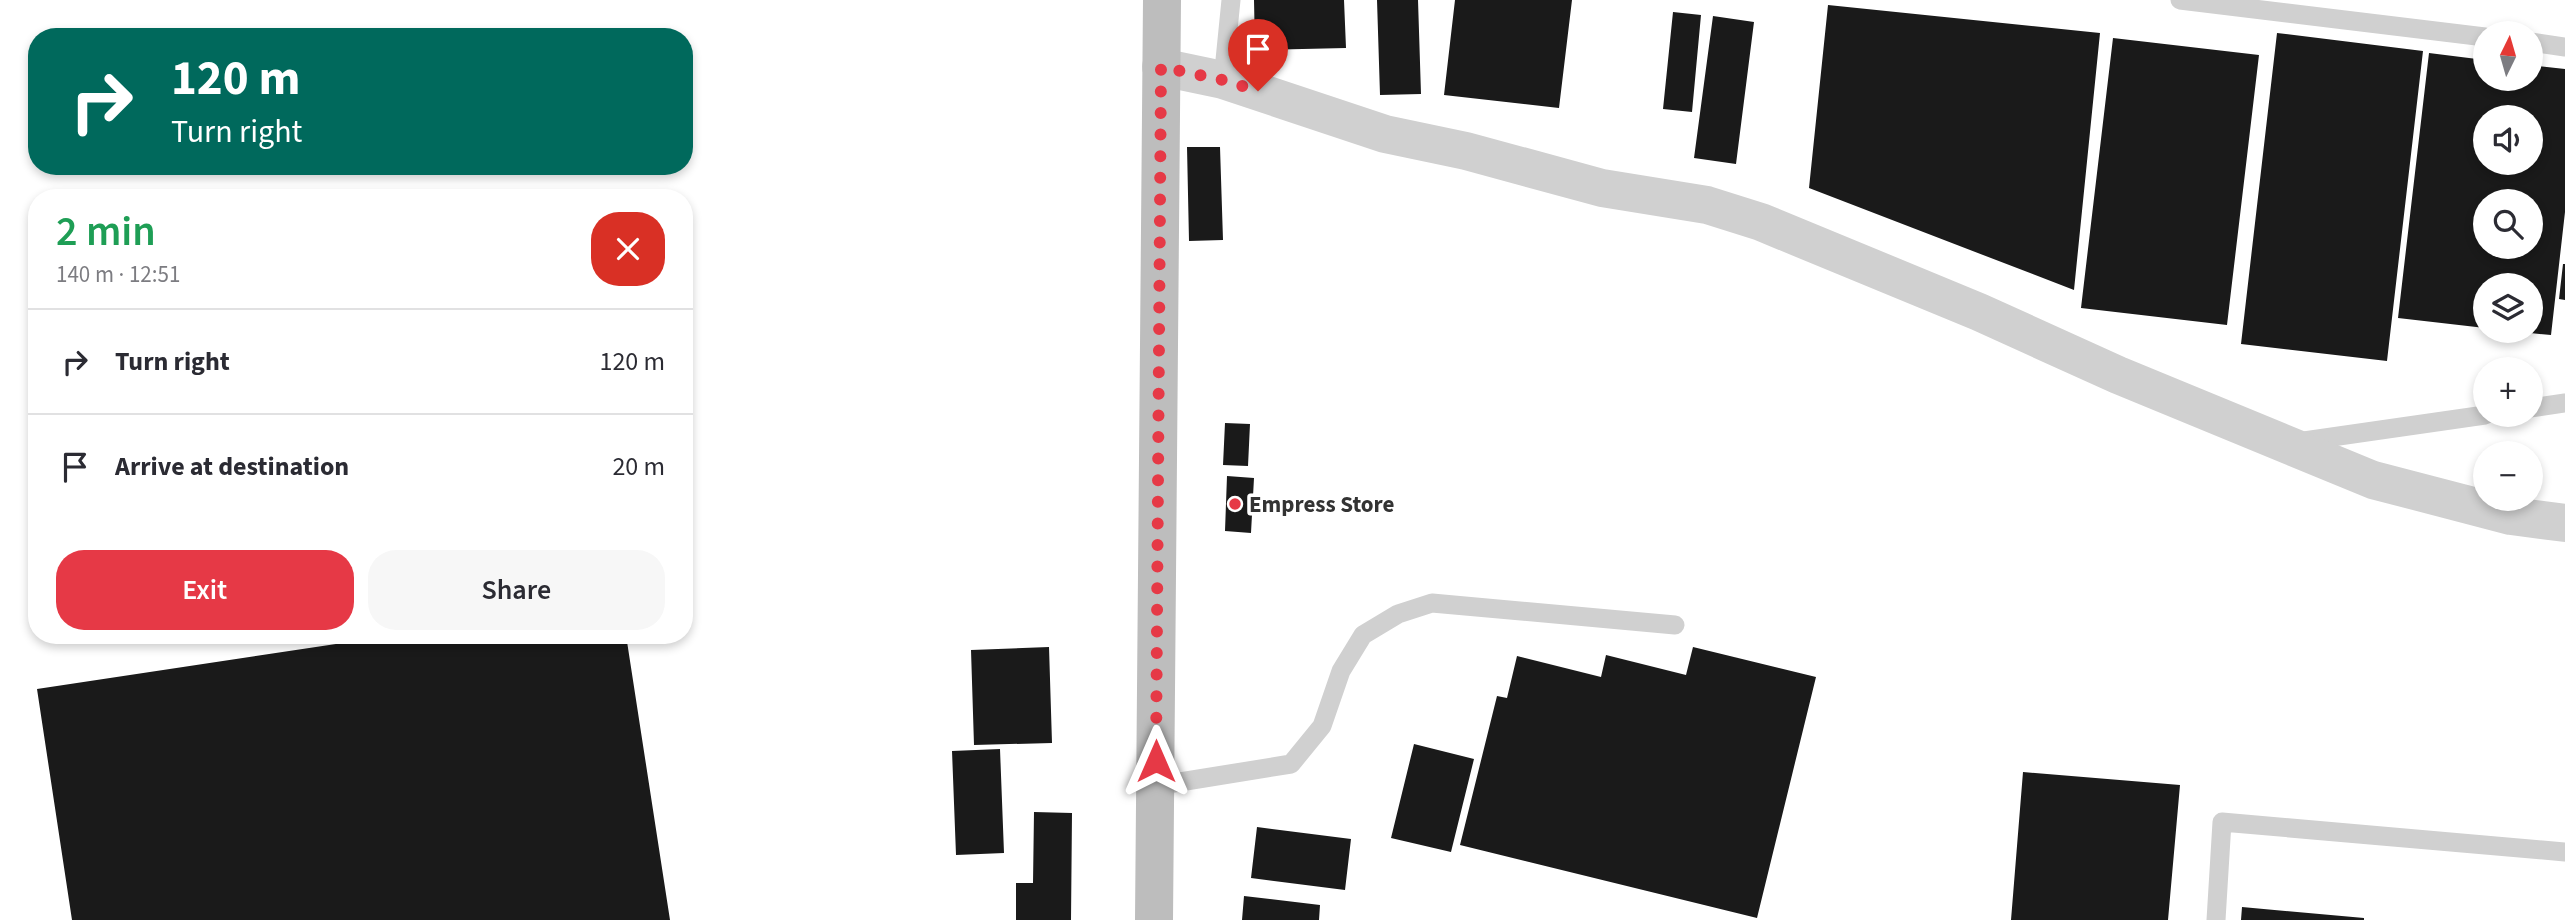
<!DOCTYPE html>
<meta charset="utf-8">
<style>
body{margin:0;font-family:"Source Sans 3",sans-serif;background:#f7f7f7;color:#2b2b33;height:100vh;display:flex;flex-direction:column;font-size:26px;white-space:nowrap}
*{box-sizing:border-box;margin:0}
p{font-size:23px;color:#7c7c81}
.icon{flex:none;width:38px;height:38px;fill:none;stroke:currentColor;stroke-width:2;stroke-linecap:round;stroke-linejoin:round}
.map{position:relative;flex:1;overflow:hidden}
.details{position:absolute;left:28px;top:189px;width:665px;height:455px;display:flex;flex-direction:column;background:#fff;border-radius:28px;box-shadow:0 4px 10px #0003}
.details>*{flex:none}
.top-card{position:absolute;left:28px;top:28px;width:665px;height:147px;border-radius:28px;box-shadow:0 4px 10px #0003;background:#00695c;color:#fff;overflow:hidden}
.needle{width:46px;rotate:5deg}
.buttons{position:absolute;left:2473px;top:21px;display:grid;gap:14px}
.buttons a{display:grid;place-items:center;width:70px;height:70px;border-radius:50%;background:#fff;box-shadow:0 4px 10px #0003;font-size:35px}
.pin{position:absolute;display:grid;place-items:center;width:60px;height:60px;color:#fff;margin:-72px -30px;border-radius:50% 50% 50% 0;rotate:-45deg;box-shadow:0 0 7px #0007}
.pin .icon{rotate:45deg}
.me{position:absolute;width:77px;margin:-38px;rotate:0deg;stroke-linejoin:round;filter:drop-shadow(0 0 5px #0008)}
.turn{display:flex;align-items:center;gap:24px;height:147px;padding:0 28px;font-size:32px}
.turn .icon{width:91px;height:91px;stroke-width:2.5}
.turn b{display:block;font-size:49px;line-height:60px}
.round{display:grid;place-items:center;flex:none;width:74px;height:74px;border-radius:28px;background:#f7f7f7}
.headline{display:flex;align-items:center;justify-content:space-between;height:119px;padding:0 28px}
h1{font-size:42px;font-weight:600;line-height:52px;color:#1e9e55}
.cta{display:flex;gap:14px;margin-top:auto;padding:14px 28px}
.cta a{flex:1;height:80px;border-radius:28px;background:#e63946;color:#fff;font-size:28px;font-weight:600;line-height:80px;text-align:center}
.cta a+a{background:#f7f7f7;color:#2b2b33}
ul{padding:0;list-style:none}
li{display:flex;align-items:center;gap:21px;height:105px;padding:0 28px;border-top:2px solid #e1e1e2}
li div{flex:1}
li b{display:block;font-size:26px}
li em{font-style:normal}
.map>svg:first-child{display:block}
.building{fill:#1a1a1a;fill-rule:evenodd}
.lines{fill:none;stroke-linecap:round;stroke-linejoin:round}
.service{stroke:#d0d0d0;stroke-width:19}
.minor{stroke:#d0d0d0;stroke-width:38}
.secondary{stroke:#bdbdbd;stroke-width:38}
.route{stroke:#e63946;stroke-width:12;stroke-dasharray:0 21.6}
.poi-dot{fill:#e63946;stroke:#fff;stroke-width:2.5}
.labels{text-anchor:middle;stroke-width:7;stroke-linejoin:round;paint-order:stroke}
.poi-label{font-size:23px;font-weight:bold;fill:#333;stroke:#fff;text-anchor:start}
</style>
<div class="map">
<svg width="2565" height="920" viewBox="0 0 2565 920">
<rect width="100%" height="100%" fill="#fff"/>
<path class="building" d="M1254 0H1344L1346 48 1255 50Z
M1377 0H1418L1421 94 1380 95Z
M1455 0H1572L1559 108 1444 95Z
M1828 5 2100 33 2074 290 1809 188Z
M1673 12 1701 15 1692 112 1663 109Z
M1713 16 1754 22 1736 164 1694 158Z
M2277 33 2423 51 2387 361 2241 344Z
M2113 38 2259 55 2227 325 2081 308Z
M2429 53 2485 60V79H2530V65L2565 69V212L2551 335 2530 333V285H2485V328L2398 318ZM2485 117H2530V163H2485ZM2485 201H2530V247H2485Z
M1187 147H1220L1223 240 1189 241Z
M2563 264H2565V300L2559 299Z
M1225 423 1250 424 1248 466 1223 465Z
M1227 476 1254 478 1251 533 1225 531Z
M396 635H626L670 920H72L37 689Z
M1049 647 1052 743 974 745 971 650Z
M1693 647 1816 677 1757 918 1460 845 1497 696 1507 698 1517 656 1601 677 1606 655 1686 675Z
M1414 744 1474 759 1451 852 1391 838Z
M1000 749 1004 853 956 855 952 751Z
M2023 772 2180 785 2168 920H2011Z
M1034 812 1072 813 1071 920H1016V883H1033Z
M1257 827 1351 839 1345 890 1251 878Z
M1244 896 1320 905 1319 920H1242Z
M2242 907 2364 918V920H2241Z"/>
<g class="lines">
<path class="service" d="M2180 0 2485 37
M2530 42 2565 47
M1223 80 1231 0
M2530 408 2565 403
M2297 442 2485 415
M1155 786 1291 764 1322 726 1341 671 1363 635 1398 614 1432 603 1675 625
M2216 920 2222 822 2565 852"/>
<path class="minor" d="M1161 67 1223 80 1385 134 1466 151 1602 188 1707 205 1761 222 1979 312 2118 375 2373 480 2511 516 2565 523"/>
<path class="secondary" d="M1154 920 1162 0"/>
</g>
<g class="lines">
<path class="route" d="M1156 761 1161 67 1223 80 1258 91"/>
</g>
<circle class="poi-dot" cx="1235" cy="504" r="7"/>
<g class="labels">
<g class="poi-label">
<text x="1249" y="512">Empress Store</text>
</g>
</g>
</svg>
<div class="buttons">
<a><svg class="needle" viewBox="-14 -14 28 28"><path d="M0-13l5 13h-10z" fill="#e53935"/><path d="M0 13l5-13h-10z" fill="#7c7c81"/></svg></a>
<a><svg class="icon" aria-label="sound" viewBox="0 0 24 24"><path d="M4 9h4l5-4v14l-5-4H4zM17 9q2 3 0 6"/></svg></a>
<a><svg class="icon" aria-label="search" viewBox="0 0 24 24"><circle cx="10" cy="10" r="6"/><path d="M15 15l6 6"/></svg></a>
<a><svg class="icon" aria-label="layers" viewBox="0 0 24 24"><path d="M12 4l9 5-9 5-9-5zM3 14l9 5 9-5"/></svg></a>
<a>+</a>
<a>−</a>
</div>
<div class="pin" style="left:1258px;top:91px;background:#d93025"><svg class="icon" aria-label="arrive" viewBox="0 0 24 24"><path d="M6 21V4h12l-3 4 3 4H6"/></svg></div>
<svg class="me" style="left:1156px;top:761px" viewBox="-20 -20 40 40"><path d="M0-17L14 15 0 8-14 15z" fill="#e63946" stroke="#fff" stroke-width="4"/></svg>
<div class="top-card">
<div class="turn"><svg class="icon" aria-label="right" viewBox="0 0 24 24"><path d="M7 20v-9h11M14 6l5 5-5 5"/></svg><div><b>120 m</b>Turn right</div></div>
</div>
<section class="details">
<div class="headline"><div><h1>2 min</h1><p>140 m · 12:51</p></div><a class="round" style="background:#d93025;color:#fff"><svg class="icon" aria-label="close" viewBox="0 0 24 24"><path d="M6 6l12 12M18 6L6 18"/></svg></a></div>
<ul>
<li><svg class="icon" aria-label="right" viewBox="0 0 24 24"><path d="M7 20v-9h11M14 6l5 5-5 5"/></svg><div><b>Turn right</b></div><em>120 m</em></li>
<li><svg class="icon" aria-label="arrive" viewBox="0 0 24 24"><path d="M6 21V4h12l-3 4 3 4H6"/></svg><div><b>Arrive at destination</b></div><em>20 m</em></li>
</ul>
<div class="cta"><a>Exit</a><a>Share</a></div>
</section>
</div>
